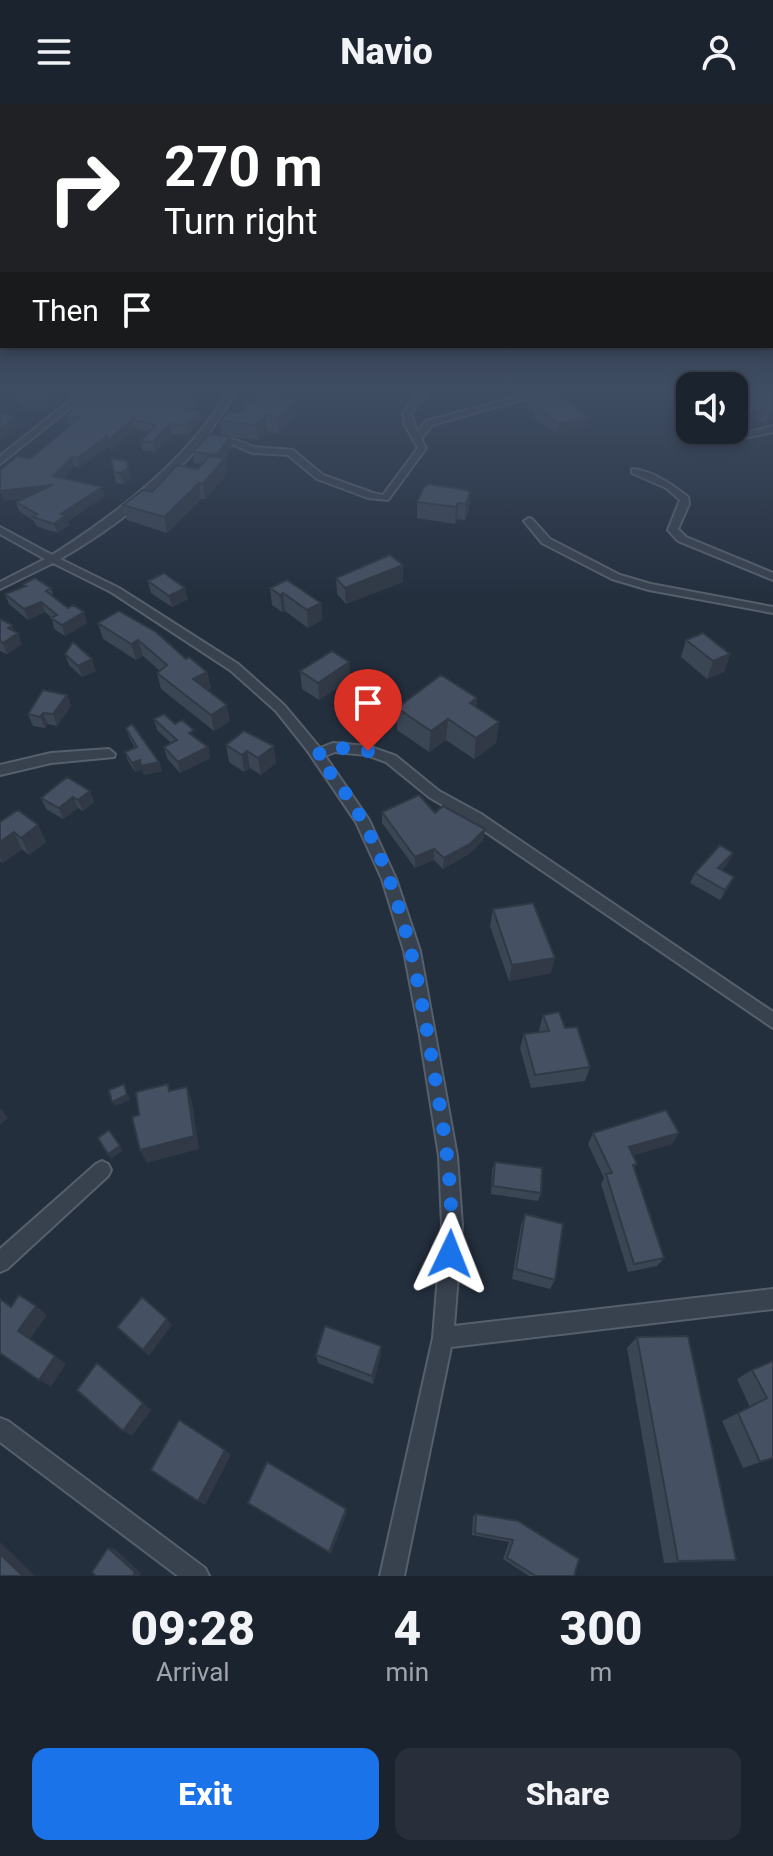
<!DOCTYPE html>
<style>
body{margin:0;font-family:Roboto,sans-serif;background:#282f3a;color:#f1f3f6;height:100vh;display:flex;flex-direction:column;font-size:30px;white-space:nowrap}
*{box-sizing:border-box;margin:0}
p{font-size:26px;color:#a0a4aa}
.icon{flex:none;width:44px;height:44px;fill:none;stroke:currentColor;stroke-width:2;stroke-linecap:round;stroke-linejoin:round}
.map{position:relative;height:1472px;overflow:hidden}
.side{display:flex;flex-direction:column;background:#1b232e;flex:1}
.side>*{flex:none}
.banner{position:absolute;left:0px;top:0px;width:774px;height:244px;box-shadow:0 4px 12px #0003,0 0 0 2px #39404a;background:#202124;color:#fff;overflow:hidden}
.controls{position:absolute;left:676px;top:268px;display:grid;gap:16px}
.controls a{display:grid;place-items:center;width:72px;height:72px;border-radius:16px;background:#1b232e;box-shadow:0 4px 12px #0003,0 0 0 2px #39404a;font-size:40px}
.pin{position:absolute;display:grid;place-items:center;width:68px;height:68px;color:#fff;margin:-82px -34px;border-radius:50% 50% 50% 0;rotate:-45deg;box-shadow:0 0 8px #0007}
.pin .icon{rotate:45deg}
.me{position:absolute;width:88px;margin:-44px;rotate:2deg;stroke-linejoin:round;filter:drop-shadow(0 0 6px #0008)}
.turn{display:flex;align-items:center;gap:28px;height:168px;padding:0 32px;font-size:36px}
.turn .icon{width:104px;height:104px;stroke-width:2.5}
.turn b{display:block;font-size:56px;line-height:68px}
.then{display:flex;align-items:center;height:76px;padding:0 32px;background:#0003;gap:16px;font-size:30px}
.eta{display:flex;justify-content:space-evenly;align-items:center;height:136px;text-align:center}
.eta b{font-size:48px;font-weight:800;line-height:56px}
.cta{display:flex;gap:16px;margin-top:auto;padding:16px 32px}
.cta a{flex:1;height:92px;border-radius:16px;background:#1a73e8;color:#fff;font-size:32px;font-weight:800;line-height:92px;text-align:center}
.cta a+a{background:#282f3a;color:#f1f3f6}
header{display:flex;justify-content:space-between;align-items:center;height:104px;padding:0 32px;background:#1b232e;font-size:36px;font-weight:800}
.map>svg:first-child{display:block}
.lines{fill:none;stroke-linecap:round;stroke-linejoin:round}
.minor-casing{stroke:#565f6c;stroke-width:4}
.minor{fill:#38414e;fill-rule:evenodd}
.wall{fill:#3b4654}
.shaded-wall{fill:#303945}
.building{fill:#455162;stroke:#303945;stroke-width:2}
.route{stroke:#1a73e8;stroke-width:14;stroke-dasharray:0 25.2}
</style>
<header><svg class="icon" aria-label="menu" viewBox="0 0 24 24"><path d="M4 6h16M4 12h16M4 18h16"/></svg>Navio<svg class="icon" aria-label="person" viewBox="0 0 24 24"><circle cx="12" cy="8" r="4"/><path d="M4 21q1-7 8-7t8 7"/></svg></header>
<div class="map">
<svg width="773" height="1472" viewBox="0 0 773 1472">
<rect width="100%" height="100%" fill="#242f3e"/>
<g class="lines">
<defs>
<path id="minor" d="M76 287H84L78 298 0 360V352L72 295Z
M229 287H237L207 332 236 336 254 343 293 346 323 371 373 389 383 391 418 344 405 321 403 309 420 287H428L411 309 417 328 426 317 539 287H553L432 321 421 335 426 344 388 396 368 394 317 375 288 351 252 349 234 341 203 337C165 384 113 425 60 455L119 484 238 560 284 601 320 644 333 639 368 642 396 652 439 687 481 710 773 908V924L471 718 429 693 386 658 367 651 335 648 325 652 369 716 396 775 420 847 457 1052 462 1121 454 1222 773 1185V1205L451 1243 404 1472H380L433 1234 442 1121 439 1052 420 932 404 847 382 775 356 718 307 646 276 607 230 566 111 488 53 459 0 485V478L45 455 0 430V423L52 451 60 446C127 402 187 355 229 287Z
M773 322V328L726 338 722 335Z
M632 365C652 366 673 381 688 393L689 400 678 425 686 433 773 469V476L678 437 668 426 680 396 666 384 632 369Z
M529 414 532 415 550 435 620 471 651 480 773 503V509L649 486 612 475 542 439 524 417Z
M109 645 115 650 114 653 51 659 0 671V661L51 649Z
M102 1057 108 1060 111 1066 108 1072 7 1165 0 1168V1145L96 1060Z
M0 1314 8 1317 205 1464 209 1472H178L0 1338Z"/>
</defs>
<use href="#minor" class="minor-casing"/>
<use href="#minor" class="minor"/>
</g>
<path class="wall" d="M12 287H50L47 304 23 306 20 296 21 295H15Z
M202 287 195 298 197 306 202 316 190 330H172L155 348 142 346 140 337 149 328 134 324 111 347 109 342 79 364 74 362 64 374 105 392 68 417 69 421 57 429 36 422 34 417 19 407 16 398 23 394 4 397 30 355 70 322 69 321 66 312Z
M678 287H690V303L687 301 689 295Z
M773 287V318L766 320 760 317 734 323Z
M529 292 585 323 557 330 534 314V307L528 302Z
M238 309 297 311 279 330 267 327 258 336 222 331 220 316Z
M230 333 232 344 224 354 227 370 205 395H201L167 429 127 416 123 401 152 388 198 365 202 360 194 359 193 348Z
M111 355 127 357 130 375 123 380 116 379Z
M470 389 469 406 465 416 457 415 455 420 417 414V398Z
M403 461V478L346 500 337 490 336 474Z
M148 477 188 495 172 503 151 489Z
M23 480 51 484 53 492 68 504 84 508 87 519 65 532 54 525 52 514 45 508 28 516 9 500 5 490 24 482Z
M270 484 321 499 322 516 308 524 285 507 282 508 272 501Z
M0 515 22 540 7 550 0 547Z
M98 519 186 555 207 568 211 584 207 586 230 617 214 627 161 585 157 569 160 567 143 552 136 556 103 535Z
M686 536 730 550 724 568 707 575 681 553Z
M65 550 96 567 82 573 69 561Z
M349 558 350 576 319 596 302 585 300 567Z
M67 591 71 602 57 622 48 620 45 624 33 622 28 610Z
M477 594 476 604 499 618 496 639 474 655 446 636 429 648 397 626V604Z
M154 615 175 620 196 634 208 643 210 654 180 669 167 654 164 643 171 639 157 626Z
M126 624 159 658 162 667 144 671 142 665 135 668 128 657 125 648 135 644 129 633Z
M244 627 276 659 261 671 250 664 244 668 229 658 226 641Z
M90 687 94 698 83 707 78 704 63 715 46 705 41 694Z
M382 708 435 709 485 725 483 736 469 750 443 765 434 756 415 764 382 719Z
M0 718 38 721 46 738 29 751 22 745 3 759 0 757Z
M733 749 728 759 722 766 734 773 729 783 720 796 690 779 695 769Z
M493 805 551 869 509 877 490 822Z
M543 911 590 963 585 977 531 984 520 944 524 930 540 928 539 926Z
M593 1029H679L672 1040 633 1051 637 1060 634 1064 664 1154 657 1162 628 1168 601 1080 604 1074 588 1040Z
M495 1058 541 1089 538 1097 491 1090 492 1066Z
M525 1110 555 1176 550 1185 512 1175 521 1121Z
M637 1233 736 1456 664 1459 627 1244Z
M381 1242V1250L373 1280 318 1259 316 1251Z
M773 1257V1354L743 1364 722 1317 750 1303 737 1275 752 1266Z
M476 1410 574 1472H529L503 1455 509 1438 472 1431 473 1412Z"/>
<path class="shaded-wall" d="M45 287H50L47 304 23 306 20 296Z
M195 287H202L194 300 196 298 198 308 191 315 189 297Z
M296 296 297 311 279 330 278 314Z
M764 305 760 317 734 323V313Z
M201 307 202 316 190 330 188 321Z
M773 308V318L766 320 769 309Z
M266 311 267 327 258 336 256 321Z
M587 312 585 323 557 330 559 320Z
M16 313 19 323 0 337V325Z
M132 315 134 324 111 347 109 342 79 364 77 354Z
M170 320 172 330 155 348 153 338Z
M230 333 232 344 218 362 216 351Z
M72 353 74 362 57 381 54 372Z
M225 354 227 370 205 395 203 380Z
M128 364 130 375 123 380 120 369Z
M199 379 201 395 167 429 164 413Z
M52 381 55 390 4 397 0 387Z
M102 383 105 392 68 417 69 421 57 429 54 420 61 410Z
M470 389 469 406 465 416 466 400Z
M458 399 457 415 455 420 456 403Z
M403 461V478L346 500 345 484Z
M185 484 188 495 172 503 169 492Z
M283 489 285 507 282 508 280 491Z
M41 498 45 508 28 516 24 505Z
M321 499 322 516 308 524 307 506Z
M84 508 87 519 65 532 62 521Z
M12 521 15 530 18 529 22 540 7 550 3 539 8 524Z
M138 536 143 552 136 556 131 540Z
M730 550 724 568 707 575 713 557Z
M92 555 96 567 82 573 78 562Z
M349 558 350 576 319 596 318 579Z
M207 568 211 584 197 592 193 575Z
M67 591 71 602 57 622 53 610Z
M477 594 475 616 470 599Z
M227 601 230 617 214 627 211 611Z
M43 609 48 620 45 624 40 613Z
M448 615 446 636 429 648 431 627Z
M499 618 496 639 474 655 476 634Z
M274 642 276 659 261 671 258 654Z
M208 643 210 654 180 669 178 658Z
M247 647 250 664 244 668 242 651Z
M140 656 159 658 162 667 144 671 142 665 135 668 132 659Z
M90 687 94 698 83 707 78 696Z
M73 693 78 704 63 715 59 704Z
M38 721 46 738 29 751 21 734Z
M485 725 483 736 469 750 443 765 444 754Z
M14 728 22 745 3 759 0 754V738Z
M434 745V756L415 764V753Z
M733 749 728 759 714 774 718 764Z
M734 773 729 783 720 796 725 786Z
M555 854 551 869 509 877 512 861Z
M124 980 130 996 115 1002 112 998Z
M187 983 192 997 199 1045 147 1059 140 1046Z
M1 1005 8 1014 0 1021V1006Z
M679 1029 672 1040 624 1054 629 1043Z
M120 1042 122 1047 111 1055 108 1050Z
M36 1202 47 1211 30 1235 18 1227Z
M167 1215 172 1221 149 1252 143 1246Z
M381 1242V1250L373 1280 372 1272Z
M55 1252 66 1260 51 1283 39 1276Z
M107 1267 151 1306 132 1332 123 1327Z
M225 1346 231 1351 205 1401 198 1397Z
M346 1405 347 1408 331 1450 329 1448Z
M0 1439H1L35 1472H23L0 1450Z
M108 1444 115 1445 141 1469 139 1472H133Z"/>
<path class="building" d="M32 287H45L44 294 20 296Z
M89 287H195L189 297 196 298 189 305 201 307 188 321 170 320 153 338 140 337 156 321 132 315 108 337 107 332 77 354 72 353 54 372 102 383 61 410 66 411 54 420 33 413 37 410 16 398 52 381 0 387V366L17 352 30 355 79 314 66 312Z
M550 287H554L587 312 559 320 535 303 543 301 529 292Z
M734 287H773V308L769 309 764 305 734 313Z
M259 290 296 296 278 314 266 311 256 321 220 316 229 308 238 309Z
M0 309 16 313 0 325Z
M209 330 230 333 216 351 193 348Z
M209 352 225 354 203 380 199 379 164 413 123 401 143 386 152 388 177 361 198 365Z
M111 355 127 357 128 364 120 369 114 368Z
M429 380 467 386 470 389 466 400 458 399 456 403 417 398 424 383Z
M390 451 403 461 345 484 336 474Z
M164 469 185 484 169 492 148 477Z
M35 474 51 484 46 487 68 504 73 501 84 508 62 521 51 514 57 511 41 498 24 505 5 490 26 482 23 480Z
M287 476 321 499 307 506 283 489 280 491 270 484Z
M119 507 156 528 186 555 189 553 207 568 193 575 227 601 211 611 157 569 167 561 138 536 131 540 98 519Z
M0 515 12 521 8 524 18 529 3 539 0 537Z
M703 529 730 550 713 557 686 536Z
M73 538 92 555 78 562 65 550Z
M332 547 349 558 318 579 300 567Z
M441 571 477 594 470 599 499 618 476 634 448 615 431 627 397 604Z
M43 586 67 591 53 610 43 609 40 613 28 610Z
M164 610 175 620 182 616 194 626 189 629 208 643 178 658 164 643 177 636 154 615Z
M132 620 159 658 141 662 140 656 132 659 125 648 137 643 126 624Z
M244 627 274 642 258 654 247 647 242 651 226 641Z
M67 673 90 687 78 696 73 693 59 704 41 694Z
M419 691 435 709 443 702 485 725 470 740 444 754 434 745 415 753 382 708Z
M18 706 38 721 21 734 14 728 0 738V718Z
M720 741 733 749 718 764 734 773 725 786 695 769Z
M533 799 555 854 512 861 493 805Z
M559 908 565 924 577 923 590 963 535 971 524 930 549 927 543 911Z
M124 980 127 991 112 998 109 986Z
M168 980 169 987 187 983 194 1032 140 1046 132 1013 139 1011 136 988Z
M666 1006 679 1029 629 1043 637 1060 633 1061 664 1154 634 1160 606 1070 612 1069 593 1029Z
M109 1026 120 1042 108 1050 98 1034Z
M495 1058 542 1064 541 1089 493 1082Z
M525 1110 563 1120 555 1176 516 1165Z
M19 1191 36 1202 18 1227 55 1252 39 1276 0 1249V1195L11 1203Z
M142 1193 167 1215 143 1246 117 1223Z
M325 1222 381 1242 372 1272 316 1251Z
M688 1232 736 1456 678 1457 637 1233Z
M773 1257V1354L760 1358 738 1309 767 1294 752 1266Z
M97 1259 143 1299 123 1327 77 1286Z
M179 1316 225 1346 198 1397 151 1366Z
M267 1358 346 1405 329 1448 248 1399Z
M476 1410 518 1417 579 1455 574 1472H536L507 1454 513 1436 475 1429Z
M108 1444 135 1468 133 1472H96L92 1468Z
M0 1450 23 1472H0Z"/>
<linearGradient id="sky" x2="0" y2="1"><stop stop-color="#141a22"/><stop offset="0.58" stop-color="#3f4d63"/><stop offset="1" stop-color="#3f4d63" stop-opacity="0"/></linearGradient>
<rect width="773" height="493" fill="url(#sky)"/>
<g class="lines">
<path class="route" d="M368 647 333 643 317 651C332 672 350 693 362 716 403 789 418 874 432 956 443 1020 455 1084 450 1150"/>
</g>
</svg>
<div class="controls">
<a><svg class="icon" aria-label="sound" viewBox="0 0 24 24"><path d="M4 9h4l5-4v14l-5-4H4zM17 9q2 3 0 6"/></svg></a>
</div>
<div class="pin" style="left:368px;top:647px;background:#d93025"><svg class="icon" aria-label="arrive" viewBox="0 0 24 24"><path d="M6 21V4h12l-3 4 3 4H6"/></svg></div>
<svg class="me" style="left:450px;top:1150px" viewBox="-20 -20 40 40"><path d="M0-17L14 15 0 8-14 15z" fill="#1a73e8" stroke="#fff" stroke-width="4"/></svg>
<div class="banner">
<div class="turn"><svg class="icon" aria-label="right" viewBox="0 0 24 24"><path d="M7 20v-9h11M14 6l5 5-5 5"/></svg><div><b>270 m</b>Turn right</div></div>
<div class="then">Then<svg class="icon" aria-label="arrive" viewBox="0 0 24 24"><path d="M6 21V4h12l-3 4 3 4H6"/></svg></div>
</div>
</div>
<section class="side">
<div class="eta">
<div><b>09:28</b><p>Arrival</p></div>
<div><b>4</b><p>min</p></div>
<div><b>300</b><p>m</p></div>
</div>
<div class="cta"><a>Exit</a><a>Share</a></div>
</section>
